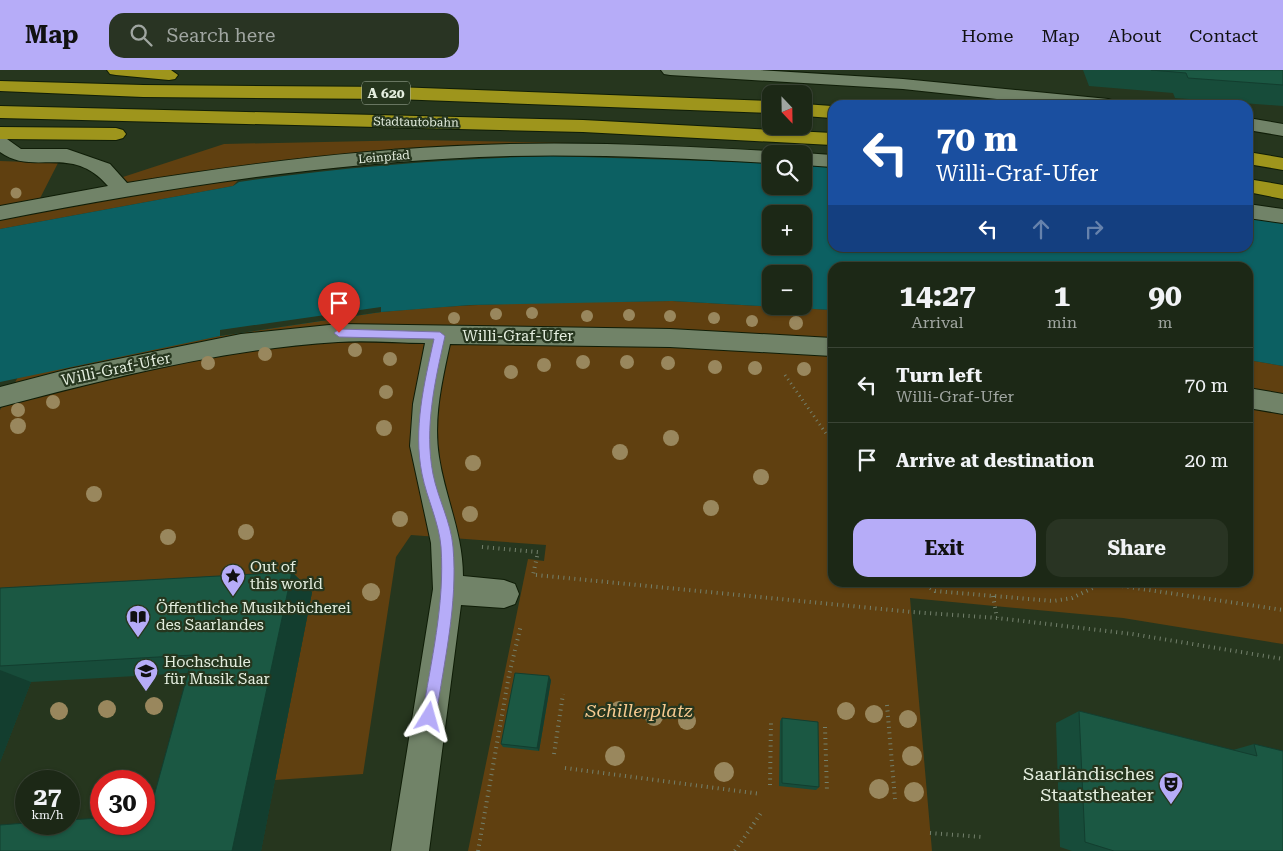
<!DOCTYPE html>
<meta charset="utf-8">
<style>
body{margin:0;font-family:"Roboto Serif",serif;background:#293423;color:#f1f3f6;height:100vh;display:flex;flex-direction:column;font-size:19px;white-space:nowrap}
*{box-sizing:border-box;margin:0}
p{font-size:16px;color:#a0a6a1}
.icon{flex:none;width:28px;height:28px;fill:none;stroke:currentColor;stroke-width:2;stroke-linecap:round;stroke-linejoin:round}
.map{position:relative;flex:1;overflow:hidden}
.details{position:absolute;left:828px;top:192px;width:425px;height:325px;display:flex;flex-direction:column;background:#1c2816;border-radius:15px;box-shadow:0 1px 4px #0004,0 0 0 1px #3a4435}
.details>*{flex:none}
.hud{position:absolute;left:828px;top:30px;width:425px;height:152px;border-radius:15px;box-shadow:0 1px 4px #0004,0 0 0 1px #3a4435;background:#1a4fa0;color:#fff;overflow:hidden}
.needle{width:32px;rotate:158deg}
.controls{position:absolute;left:762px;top:15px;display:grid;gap:10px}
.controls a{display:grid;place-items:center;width:50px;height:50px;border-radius:10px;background:#1c2816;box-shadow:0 1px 4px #0004,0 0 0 1px #3a4435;font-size:25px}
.speed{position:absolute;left:15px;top:700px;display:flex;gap:10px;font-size:25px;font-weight:700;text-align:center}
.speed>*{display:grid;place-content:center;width:65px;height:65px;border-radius:50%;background:#1c2816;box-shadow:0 1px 4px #0004,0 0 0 1px #3a4435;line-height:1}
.speed small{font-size:12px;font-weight:400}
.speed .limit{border:8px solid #d22;background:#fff;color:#111}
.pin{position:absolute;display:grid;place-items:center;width:42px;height:42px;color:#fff;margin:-51px -21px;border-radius:50% 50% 50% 0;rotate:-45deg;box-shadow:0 0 5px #0007}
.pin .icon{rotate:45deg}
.me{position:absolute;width:55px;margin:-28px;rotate:8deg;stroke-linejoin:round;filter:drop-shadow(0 0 4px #0008)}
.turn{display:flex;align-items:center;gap:18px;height:105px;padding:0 25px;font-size:22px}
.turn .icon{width:65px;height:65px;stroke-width:2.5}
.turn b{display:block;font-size:35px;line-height:42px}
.lanes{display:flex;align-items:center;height:48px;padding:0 25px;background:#0003;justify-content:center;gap:25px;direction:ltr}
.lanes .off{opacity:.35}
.eta{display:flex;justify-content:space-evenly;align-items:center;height:85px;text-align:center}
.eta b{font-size:30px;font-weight:700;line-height:35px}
.primary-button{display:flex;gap:10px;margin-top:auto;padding:10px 25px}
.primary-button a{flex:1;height:58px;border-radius:15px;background:#b6acf8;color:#111;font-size:20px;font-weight:700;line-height:58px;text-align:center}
.primary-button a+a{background:#293423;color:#f1f3f6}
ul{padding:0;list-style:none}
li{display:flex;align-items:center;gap:15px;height:75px;padding:0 25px;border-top:1px solid #3a4435}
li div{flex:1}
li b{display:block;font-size:19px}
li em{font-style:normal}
header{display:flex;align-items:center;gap:30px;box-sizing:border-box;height:70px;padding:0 25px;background:#b6acf8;color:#111}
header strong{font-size:24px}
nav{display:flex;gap:28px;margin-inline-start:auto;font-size:18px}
.search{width:350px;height:45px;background:#293423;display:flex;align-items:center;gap:12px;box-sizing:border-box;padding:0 18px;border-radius:15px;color:#a0a6a1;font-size:19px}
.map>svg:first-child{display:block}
.green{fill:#604010}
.water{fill:#0c6062;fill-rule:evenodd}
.pier{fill:#26361e}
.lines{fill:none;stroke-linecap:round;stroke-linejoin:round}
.minor-casing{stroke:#0f1d07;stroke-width:2}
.highway-casing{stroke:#0f1d07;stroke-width:2}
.path-far1{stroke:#74816d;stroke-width:3;stroke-dasharray:1 4;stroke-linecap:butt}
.path{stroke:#74816d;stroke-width:4;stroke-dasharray:1 4.5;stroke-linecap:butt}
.minor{fill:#718368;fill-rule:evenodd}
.highway{fill:#9e951c;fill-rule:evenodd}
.tree{fill:#99875d}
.wall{fill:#174c3a}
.shaded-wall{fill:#133e2f}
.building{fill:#1b5843;stroke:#133e2f}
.route{fill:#b6acf8;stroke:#7670a1}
.labels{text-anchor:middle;stroke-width:4.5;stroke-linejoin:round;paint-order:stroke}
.far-street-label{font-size:12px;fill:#e4eedf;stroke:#26361e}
.shield{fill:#26361e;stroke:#abb7a5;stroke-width:1}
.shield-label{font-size:14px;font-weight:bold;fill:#e4eedf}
.street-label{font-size:15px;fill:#e4eedf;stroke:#26361e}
.poi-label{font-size:15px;fill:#e4eedf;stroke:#26361e;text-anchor:start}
.near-park-label{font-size:18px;font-style:italic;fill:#f7ca90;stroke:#26361e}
.near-poi-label{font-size:18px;fill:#e4eedf;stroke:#26361e;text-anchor:end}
</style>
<header>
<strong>Map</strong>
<div class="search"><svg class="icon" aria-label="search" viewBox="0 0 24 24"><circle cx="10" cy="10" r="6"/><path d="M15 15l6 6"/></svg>Search here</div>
<nav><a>Home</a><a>Map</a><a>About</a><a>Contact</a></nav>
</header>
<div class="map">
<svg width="1283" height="781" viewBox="0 0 1283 781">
<rect width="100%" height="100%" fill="#26361e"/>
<path class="green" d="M417 70 619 74H535L415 79 130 115 123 107 224 74Z
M0 91 58 93 33 142 194 114 240 108 233 116 0 159Z
M672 231 832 240V512H1248V290L1283 296V574L1123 548 910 528 932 781H468L528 489 544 491 546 475 411 465 396 487 363 704 275 710 312 522 0 540V340L18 307C138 283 259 254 381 242 478 232 575 232 672 231Z"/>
<path class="water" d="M550 86 771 93V116H804V94L832 96V178H1248V146L1283 151V296L1248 290V198H832V240L672 231 470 235 381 242 220 266 0 312V159L233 116 239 112C342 97 446 89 550 86ZM771 144H804V176H771ZM771 204H804V236H771Z"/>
<path class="pier" d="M381 237V242L220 266V260Z"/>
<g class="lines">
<defs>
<path id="minor" d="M661 0H760L903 9 1108 29 1115 31 1117 35H1054L903 19 670 5 664 4Z
M1248 48 1283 54V66L1248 60Z
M0 67 7 69 21 79H67L110 94 127 113C244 94 362 79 480 75 577 71 674 76 771 81L779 84H771V93C674 88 576 83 479 87 317 94 158 119 0 150V136L108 116C71 73 34 107 0 82Z
M804 83 832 85V97L804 95V84H801Z
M1248 134 1283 139V153L1248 148Z
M339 254 670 259 832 268V286L670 277 450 274C442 311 433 349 439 387 445 427 463 464 463 506L504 510 515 514 519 524 515 534 504 538 461 535 429 781H391L433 519 431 473 410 376 413 334 425 273C396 273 367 270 338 272 224 279 110 308 0 337V317L69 299 241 264Z
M1248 318 1283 324V344L1248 338Z"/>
<path id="highway" d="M107 0H171L178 5 175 9 169 10 116 5 110 4Z
M0 11 143 15 395 17 771 31V43L395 29 143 27 0 21Z
M804 34 832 36V48L804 46Z
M0 36 583 50 832 63V75L583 62 0 48Z
M0 57 116 58 123 60 126 64 123 68 116 70 0 69Z
M1248 82 1283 88V100L1248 94Z
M1248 109 1283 115V129L1248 122Z"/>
</defs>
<use href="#minor" class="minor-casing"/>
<use href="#highway" class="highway-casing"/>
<path class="path-far1" d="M785 305 832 372"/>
<path class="path" d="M482 477 538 482 533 505
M536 505 912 542 997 548 1132 564 1283 589
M921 512 935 521 1053 531 1072 528 1101 514
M1095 512 1283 540
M993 526 997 548
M887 635 895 729
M825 657 827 722
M554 684 563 624
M565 698 761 724
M770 715 771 651
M930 763 982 767
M478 781 509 605 521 555
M735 781 761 743"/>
<use href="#minor" class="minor"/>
<use href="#highway" class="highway"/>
</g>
<g class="tree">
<circle cx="16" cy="123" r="5.5"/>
<circle cx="532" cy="243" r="6"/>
<circle cx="496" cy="244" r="6"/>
<circle cx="629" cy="245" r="6"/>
<circle cx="587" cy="246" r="6"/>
<circle cx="670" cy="246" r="6"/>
<circle cx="454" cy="248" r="6"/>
<circle cx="714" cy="248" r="6"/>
<circle cx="752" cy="251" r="6"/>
<circle cx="796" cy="253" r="7"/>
<circle cx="355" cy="280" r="7"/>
<circle cx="265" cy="284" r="7"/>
<circle cx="390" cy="289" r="7"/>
<circle cx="583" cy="292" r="7"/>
<circle cx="627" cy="292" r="7"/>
<circle cx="208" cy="293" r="7"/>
<circle cx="668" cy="293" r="7"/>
<circle cx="544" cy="295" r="7"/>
<circle cx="715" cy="297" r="7"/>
<circle cx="755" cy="298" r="7"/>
<circle cx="804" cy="299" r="7"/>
<circle cx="511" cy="302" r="7"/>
<circle cx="386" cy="322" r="7"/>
<circle cx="53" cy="332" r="7"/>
<circle cx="18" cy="340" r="7"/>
<circle cx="18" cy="356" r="8"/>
<circle cx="384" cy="358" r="8"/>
<circle cx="671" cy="368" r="8"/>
<circle cx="620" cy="382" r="8"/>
<circle cx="473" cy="393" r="8"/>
<circle cx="761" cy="407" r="8"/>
<circle cx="94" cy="424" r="8"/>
<circle cx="711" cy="438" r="8"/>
<circle cx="470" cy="444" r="8"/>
<circle cx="400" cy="449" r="8"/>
<circle cx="246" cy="462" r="8"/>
<circle cx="168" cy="467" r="8"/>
<circle cx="371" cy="522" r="9"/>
<circle cx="154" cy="636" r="9"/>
<circle cx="107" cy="639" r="9"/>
<circle cx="619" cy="640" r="9"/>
<circle cx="59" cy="641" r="9"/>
<circle cx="846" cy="641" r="9"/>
<circle cx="874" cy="644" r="9"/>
<circle cx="654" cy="647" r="9"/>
<circle cx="908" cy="649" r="9"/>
<circle cx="687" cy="651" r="9"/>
<circle cx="615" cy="686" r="10"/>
<circle cx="912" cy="686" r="10"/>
<circle cx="724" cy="702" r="10"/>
<circle cx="879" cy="719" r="10"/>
<circle cx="914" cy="722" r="10"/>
</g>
<path class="wall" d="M1083 0H1283V36L1175 28 1173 23 1089 16Z
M292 502 312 522 261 781H0L149 744 188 603 31 612 0 692V518Z
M551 610 539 681 503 677 501 674Z
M1079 641 1233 680 1254 674 1283 781H1072L1060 777 1056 653Z
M782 648 819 717 816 720 779 716 780 651Z"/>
<path class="shaded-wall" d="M292 502 312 522 261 781H232Z
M0 600 31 612 0 692Z
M549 606 551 610 539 681 537 678Z"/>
<path class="building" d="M1151 0H1283V15L1188 8 1186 3Z
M292 502 232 781H0V755L26 753V754H69V750L101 748V754H144V745L149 744 193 585 0 596V518Z
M515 603 549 606 537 678 501 674Z
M1079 641 1257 686 1254 674 1283 681V781H1114L1085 772Z
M782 648 818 652 819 717 782 713Z"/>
<path class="route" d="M339 259 440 262 445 266C435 311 424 358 433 404 438 429 451 452 453 477 458 534 444 591 436 647L434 652 429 654 424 652 422 647C431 591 445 534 441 477 439 452 427 429 422 404 413 359 424 314 434 269L339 267 334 263Z"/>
<defs>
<symbol id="sight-pin" viewBox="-11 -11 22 30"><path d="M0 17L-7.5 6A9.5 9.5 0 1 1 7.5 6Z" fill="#b6acf8" stroke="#26361e"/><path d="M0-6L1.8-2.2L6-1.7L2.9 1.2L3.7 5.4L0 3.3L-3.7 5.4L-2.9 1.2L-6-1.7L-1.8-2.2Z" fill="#111"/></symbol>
<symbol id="library-pin" viewBox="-11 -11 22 30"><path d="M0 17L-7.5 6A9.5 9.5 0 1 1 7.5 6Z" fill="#b6acf8" stroke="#26361e"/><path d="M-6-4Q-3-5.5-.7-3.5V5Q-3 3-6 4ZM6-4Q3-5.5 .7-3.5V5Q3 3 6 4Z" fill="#111"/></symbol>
<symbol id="university-pin" viewBox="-11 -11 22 30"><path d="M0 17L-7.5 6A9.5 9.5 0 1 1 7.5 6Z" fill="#b6acf8" stroke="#26361e"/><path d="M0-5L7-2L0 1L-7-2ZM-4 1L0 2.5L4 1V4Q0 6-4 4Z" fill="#111"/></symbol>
<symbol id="theatre-pin" viewBox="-11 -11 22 30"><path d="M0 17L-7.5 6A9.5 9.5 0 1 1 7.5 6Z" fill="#b6acf8" stroke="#26361e"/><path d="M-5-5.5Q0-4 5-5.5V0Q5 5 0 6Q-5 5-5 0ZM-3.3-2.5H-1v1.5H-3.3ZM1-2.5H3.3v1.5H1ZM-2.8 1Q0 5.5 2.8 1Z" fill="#111"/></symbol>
</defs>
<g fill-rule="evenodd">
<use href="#sight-pin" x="219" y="492" width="28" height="38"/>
<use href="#library-pin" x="124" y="533" width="28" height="38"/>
<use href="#university-pin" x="132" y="587" width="28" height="38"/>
<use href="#theatre-pin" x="1157" y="700" width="28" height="38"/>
</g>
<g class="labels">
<g class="far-street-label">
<text transform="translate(416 52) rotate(1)" y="4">Stadtautobahn</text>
<text transform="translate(384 87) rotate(-5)" y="4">Leinpfad</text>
</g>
<rect class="shield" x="362" y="11.5" width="48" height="23" rx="4"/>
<g class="shield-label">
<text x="386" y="28">A 620</text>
</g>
<g class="street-label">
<text x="518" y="271">Willi-Graf-Ufer</text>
<text transform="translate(116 299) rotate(-12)" y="5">Willi-Graf-Ufer</text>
</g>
<g class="poi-label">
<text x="250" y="502">Out of<tspan x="250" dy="17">this world</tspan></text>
<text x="156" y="543">Öffentliche Musikbücherei<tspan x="156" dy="17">des Saarlandes</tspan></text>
<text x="164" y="597">Hochschule<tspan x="164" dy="17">für Musik Saar</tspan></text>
</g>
<g class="near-park-label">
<text x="639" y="647">Schillerplatz</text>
</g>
<g class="near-poi-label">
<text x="1154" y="710">Saarländisches<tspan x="1154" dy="21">Staatstheater</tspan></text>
</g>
</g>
</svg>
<div class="controls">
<a><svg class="needle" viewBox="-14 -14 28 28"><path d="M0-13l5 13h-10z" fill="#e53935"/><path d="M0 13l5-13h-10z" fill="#a0a6a1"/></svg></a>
<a><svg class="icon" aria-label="search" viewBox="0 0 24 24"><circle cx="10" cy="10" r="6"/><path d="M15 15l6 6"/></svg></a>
<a>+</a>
<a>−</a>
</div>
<div class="speed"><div>27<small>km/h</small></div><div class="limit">30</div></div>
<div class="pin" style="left:339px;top:263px;background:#d93025"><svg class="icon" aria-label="arrive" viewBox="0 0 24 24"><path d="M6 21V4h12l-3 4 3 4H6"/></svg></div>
<svg class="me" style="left:429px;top:647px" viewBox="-20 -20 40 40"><path d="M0-17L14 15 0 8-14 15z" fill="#b6acf8" stroke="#fff" stroke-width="4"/></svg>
<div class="hud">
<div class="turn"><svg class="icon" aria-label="left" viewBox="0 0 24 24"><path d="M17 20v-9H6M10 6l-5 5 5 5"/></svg><div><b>70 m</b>Willi-Graf-Ufer</div></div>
<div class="lanes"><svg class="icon" aria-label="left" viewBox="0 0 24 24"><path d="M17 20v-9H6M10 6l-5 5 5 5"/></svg><svg class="icon off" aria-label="ahead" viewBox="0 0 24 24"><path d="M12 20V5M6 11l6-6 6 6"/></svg><svg class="icon off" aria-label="right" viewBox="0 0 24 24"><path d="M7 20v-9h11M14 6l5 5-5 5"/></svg></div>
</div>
<section class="details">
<div class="eta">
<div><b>14:27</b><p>Arrival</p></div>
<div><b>1</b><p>min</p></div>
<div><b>90</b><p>m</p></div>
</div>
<ul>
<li><svg class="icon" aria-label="left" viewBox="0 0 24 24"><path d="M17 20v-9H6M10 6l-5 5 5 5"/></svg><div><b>Turn left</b><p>Willi-Graf-Ufer</p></div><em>70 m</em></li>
<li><svg class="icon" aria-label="arrive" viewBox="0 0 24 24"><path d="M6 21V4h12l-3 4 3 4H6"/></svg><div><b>Arrive at destination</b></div><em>20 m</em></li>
</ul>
<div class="primary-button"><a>Exit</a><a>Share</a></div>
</section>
</div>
